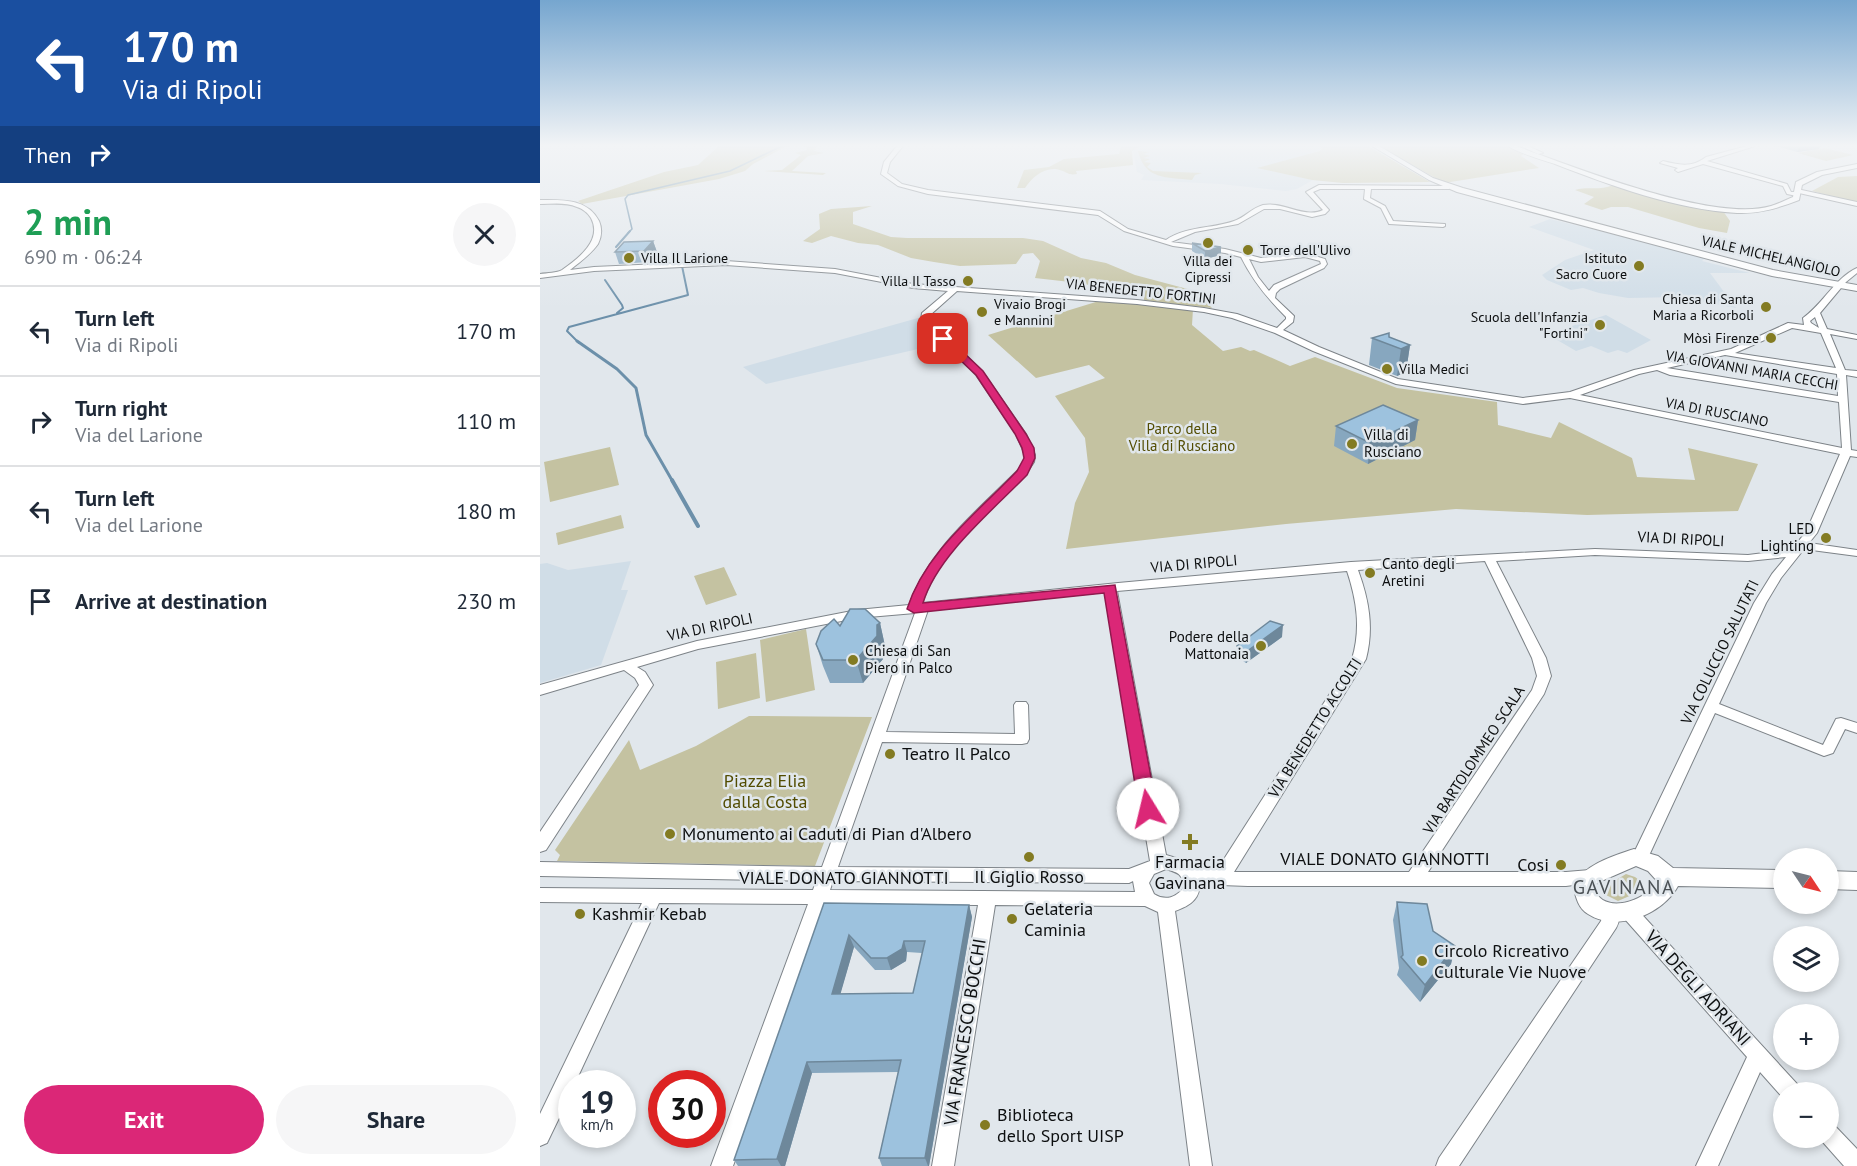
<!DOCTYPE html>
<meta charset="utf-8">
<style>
body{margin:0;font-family:"PT Sans",sans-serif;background:#f6f6f7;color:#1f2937;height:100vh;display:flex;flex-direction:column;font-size:22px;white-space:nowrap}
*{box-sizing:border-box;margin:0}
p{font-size:20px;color:#747a83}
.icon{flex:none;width:33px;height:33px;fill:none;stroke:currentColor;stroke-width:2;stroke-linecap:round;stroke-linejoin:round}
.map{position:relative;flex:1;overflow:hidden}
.side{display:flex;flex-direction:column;background:#fff;width:540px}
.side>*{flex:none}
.guide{background:#1a4fa0;color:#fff;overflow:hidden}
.needle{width:39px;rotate:125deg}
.fabs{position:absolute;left:1233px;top:848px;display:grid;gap:12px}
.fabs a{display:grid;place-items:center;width:66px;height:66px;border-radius:50%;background:#fff;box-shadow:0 3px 9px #0003;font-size:30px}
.speed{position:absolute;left:18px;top:1070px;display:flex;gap:12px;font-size:30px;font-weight:700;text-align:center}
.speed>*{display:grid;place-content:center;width:78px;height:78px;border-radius:50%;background:#fff;box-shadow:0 3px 9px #0003;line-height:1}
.speed small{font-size:15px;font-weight:400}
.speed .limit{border:9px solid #d22;background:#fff;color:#111}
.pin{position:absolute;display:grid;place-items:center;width:51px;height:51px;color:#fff;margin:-26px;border-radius:12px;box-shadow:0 3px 9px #0006}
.me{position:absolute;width:66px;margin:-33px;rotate:351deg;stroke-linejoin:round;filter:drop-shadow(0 0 4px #0008)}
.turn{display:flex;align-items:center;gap:21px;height:126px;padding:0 24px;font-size:27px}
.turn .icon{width:78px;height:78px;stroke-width:2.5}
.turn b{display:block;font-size:42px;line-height:51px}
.then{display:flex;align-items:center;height:57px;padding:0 24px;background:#0003;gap:12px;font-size:22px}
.round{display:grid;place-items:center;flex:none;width:63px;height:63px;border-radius:32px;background:#f6f6f7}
.overview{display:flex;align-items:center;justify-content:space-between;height:102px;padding:0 24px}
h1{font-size:36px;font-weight:700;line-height:45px;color:#1e9e55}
.cta{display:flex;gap:12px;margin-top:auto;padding:12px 24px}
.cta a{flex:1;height:69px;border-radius:36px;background:#db2777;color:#fff;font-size:24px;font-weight:700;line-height:69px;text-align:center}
.cta a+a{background:#f6f6f7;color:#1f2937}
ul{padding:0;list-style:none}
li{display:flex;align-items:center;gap:18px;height:90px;padding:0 24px;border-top:2px solid #e0e1e3}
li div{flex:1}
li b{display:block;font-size:22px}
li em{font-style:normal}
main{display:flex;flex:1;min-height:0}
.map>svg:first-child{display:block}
.built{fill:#d0dde7}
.green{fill:#c4c2a1}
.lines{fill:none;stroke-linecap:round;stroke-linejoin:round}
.stream-far3{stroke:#6c90aa;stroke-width:1.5}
.stream-far2{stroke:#6c90aa;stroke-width:2}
.stream-far1{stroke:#6c90aa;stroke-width:3}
.stream{stroke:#6c90aa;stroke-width:4}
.minor-casing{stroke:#7d8388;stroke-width:2}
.major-casing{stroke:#7d8388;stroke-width:2}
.minor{fill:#fff;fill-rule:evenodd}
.major{fill:#fff;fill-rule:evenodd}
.wall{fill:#87a7bf;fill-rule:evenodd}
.shaded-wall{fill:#6e889b}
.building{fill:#9dc2de;stroke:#6e889b;stroke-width:1.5;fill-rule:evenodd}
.route{fill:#db2777;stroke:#8e194d;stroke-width:1.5}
.poi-dot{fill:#837b22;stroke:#e1e7ec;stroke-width:2}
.labels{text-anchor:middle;stroke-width:5;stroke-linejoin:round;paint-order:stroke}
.far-poi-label{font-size:14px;fill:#0d0f10;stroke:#e1e7ec;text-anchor:end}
.far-street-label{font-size:14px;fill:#0d0f10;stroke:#e1e7ec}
.park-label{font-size:15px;fill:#524c01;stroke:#e1e7ec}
.poi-label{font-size:15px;fill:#0d0f10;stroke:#e1e7ec;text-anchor:start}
.street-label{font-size:15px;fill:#0d0f10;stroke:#e1e7ec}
.near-poi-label{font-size:18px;fill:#0d0f10;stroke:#e1e7ec;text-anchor:start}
.near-park-label{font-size:18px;fill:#524c01;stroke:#e1e7ec}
.near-street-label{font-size:18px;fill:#0d0f10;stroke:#e1e7ec}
.near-neighbourhood-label{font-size:20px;letter-spacing:1.5px;fill:#4b5155;stroke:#e1e7ec}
</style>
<main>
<section class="side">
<div class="guide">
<div class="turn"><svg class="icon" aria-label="left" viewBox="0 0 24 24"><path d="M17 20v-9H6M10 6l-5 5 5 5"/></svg><div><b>170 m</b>Via di Ripoli</div></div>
<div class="then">Then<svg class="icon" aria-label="right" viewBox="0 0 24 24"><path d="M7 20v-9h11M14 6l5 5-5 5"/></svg></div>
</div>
<div class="overview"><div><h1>2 min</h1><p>690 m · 06:24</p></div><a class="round"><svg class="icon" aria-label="close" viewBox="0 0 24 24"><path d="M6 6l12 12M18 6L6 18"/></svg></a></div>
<ul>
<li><svg class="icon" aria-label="left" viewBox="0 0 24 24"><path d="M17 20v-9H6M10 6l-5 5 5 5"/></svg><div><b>Turn left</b><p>Via di Ripoli</p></div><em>170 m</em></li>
<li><svg class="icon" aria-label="right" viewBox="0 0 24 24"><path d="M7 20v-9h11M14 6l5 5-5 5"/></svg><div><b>Turn right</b><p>Via del Larione</p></div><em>110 m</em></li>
<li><svg class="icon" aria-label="left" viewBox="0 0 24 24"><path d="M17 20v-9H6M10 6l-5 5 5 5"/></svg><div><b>Turn left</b><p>Via del Larione</p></div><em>180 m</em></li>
<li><svg class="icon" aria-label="arrive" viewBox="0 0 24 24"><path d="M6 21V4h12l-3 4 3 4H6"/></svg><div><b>Arrive at destination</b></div><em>230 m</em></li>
</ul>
<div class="cta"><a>Exit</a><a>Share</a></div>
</section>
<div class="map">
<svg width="1317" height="1166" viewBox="0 0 1317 1166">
<rect width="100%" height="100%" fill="#e1e7ec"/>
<path class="built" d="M602 146H780L782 148 765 156 718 168 773 180 757 189 746 191 680 184 601 180 604 175 597 172 593 150Z
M1010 219 1166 257 1162 261 1210 273H1170L1196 308 1139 297 1088 298 1059 293 1043 288 1031 290 1007 280 1002 275 1025 260 1054 250 989 227Z
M1066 315 1111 340 1087 353 1078 350 1068 353 1051 346 1036 351 1007 334Z
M378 318 404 343 226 384 203 367Z
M91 561 81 590H88L61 665 0 683V564L7 563 28 570Z"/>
<path class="green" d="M179 146H247L213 164 205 171 179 179 42 204 38 201 124 172 158 165Z
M266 146H277L274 151 284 153 268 156 252 171 286 173 283 175 224 171 242 170 261 155 255 153 267 150Z
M581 146H601L592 151 593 165 536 171 537 174C530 175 529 174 523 171 507 164 493 176 485 188H477L484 170 509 167 524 159 579 154Z
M780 146H828L890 182 803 183 772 180 717 168 780 151 782 148Z
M839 146H966L985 153 981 156 999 168 904 183Z
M1285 148 1313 155 1286 161 1258 153Z
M598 151 609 152 603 154 610 156 603 158 610 159 604 162 611 163 607 167 613 171 662 173 655 175 652 180C626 177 605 180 598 151Z
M1317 176V203L1272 191 1298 177Z
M1073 185 1132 203 1183 211 1190 221 1187 233 1159 228 1088 207H1071L1062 210 1044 204 1054 197 1035 190C1048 186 1060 191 1073 185Z
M332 206 313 212V224L351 237 367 238H483L503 241 541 258 566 263 595 275 655 291 672 308 604 301V296L539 283 495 278 500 261 493 253 483 254 476 264 420 266 394 262 371 258 338 245 318 243 291 236 272 243 263 241 280 229 279 214 291 209Z
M559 301 653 309 652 325 683 351 701 347 710 351 714 350 750 366 775 357 857 388 957 402 958 425 1011 438 1019 422 1092 458 1097 477 1155 480 1148 448 1218 464 1198 511 1047 515 916 509 746 524 526 549 535 503 549 472 545 438 515 396 565 378 549 365 496 378 448 335Z
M70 447 79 485 10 502 4 462Z
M81 515 84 528 18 545 16 533Z
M184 567 197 595 166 605 154 576Z
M266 629 275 690 226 702 220 640Z
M216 653 220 698 178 709 176 662Z
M209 716 332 717 275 866 17 861 20 855 15 850 89 740 100 770 156 746Z
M1086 874 1095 877 1102 882 1101 891 1078 901 1066 895 1064 887Z"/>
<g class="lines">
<path class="stream-far3" d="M88 233 92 229 85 199 88 195 190 171 242 146"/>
<path class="stream-far2" d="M76 247 90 231
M65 280 82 305 83 308 77 313
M39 343 27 331 29 327 148 295 142 266"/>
<path class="stream-far1" d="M37 341 77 369 96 388 106 435 133 482"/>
<path class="stream" d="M132 480 158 526"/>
<defs>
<path id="minor" d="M357 146H363L350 162 347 173 362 184 388 190 560 211 588 229 626 240C646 226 671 229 694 221 704 218 712 208 723 205 743 201 765 219 783 210L766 192 779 185 911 186 909 189H831L830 198 845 206 853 221 905 224V226L903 227 849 224 841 208 824 199 825 189H780L773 192 789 210 785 214 772 217 740 209H724L698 224 655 232 631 242 685 249 721 258 765 253 785 259 787 264 784 268 740 289 736 293 735 298 754 316 753 322 743 330 779 347 858 379 983 398 1030 392 1094 370 1191 349 1248 323 1264 325 1263 318C1283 304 1295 278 1317 268V273L1306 282 1280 313 1287 329 1317 335V339L1290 334 1305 370 1317 371V377L1306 375 1311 450 1317 451V457L1310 456 1277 533 1269 543 1317 550V556L1264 549 1241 578 1226 603 1179 704 1283 745 1296 719 1301 718 1317 723V733L1305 729 1293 753 1284 756 1175 713 1106 862 1100 864 1094 862 1092 857 1214 603 1232 574 1246 557 1208 561 1055 555 956 561 1006 658 1011 676 1004 694 888 872H1026L1050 870 1056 872 1058 877 1056 882 1026 886H708L681 885 660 879C661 898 652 905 635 911L672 1166H650L618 912 605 906 455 905 414 1166H392L438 905 285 904 193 1166H171L268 904 119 903 35 1083H32V1091L7 1143 0 1146V1114L102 903 0 902V888L273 890 276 881 0 876V862L282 867 375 613 317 618 158 649 97 667 105 672 113 685 6 850 0 852V832L99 685 95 678 84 670 0 695V685L157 641 317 610 369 605C390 548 437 511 478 470L484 462 485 455 476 434 436 375 381 320 382 313 408 291 373 288 295 273 186 265 54 271 0 278V274C7 273 17 273 22 270 38 259 63 240 51 218 48 213 43 209 37 207 26 202 12 204 0 204V200C22 200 47 198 59 221 62 228 62 236 58 244 51 254 40 262 30 270L54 267 186 261 295 269 373 284 597 300 664 308 697 314 737 328 746 319V317C727 298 713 281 701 257L685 253 633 246 584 231 558 215 388 194 358 186 341 174 344 162ZM765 257 780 261 781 264 734 285 729 291 718 277 709 259 721 262ZM417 291 597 304 664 312 692 318 735 333 773 351 856 384 983 404 1030 398 1300 454 1266 532 1257 543 1240 551 1208 555 1055 549 901 557 811 562 578 583 382 603C401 549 447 514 486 474L494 462 495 455 486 434 442 371 389 319V316ZM1275 317 1279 328 1271 323 1270 321ZM1252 328 1281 333 1296 368 1195 353ZM1185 355 1297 374 1298 396 1127 368ZM1117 370 1130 375 1299 402 1302 448 1040 395 1099 374ZM945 561 992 658 997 676 992 690 869 872H694L826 659C834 628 829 600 818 570ZM807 571C817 601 821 629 812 659L677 870 626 855 577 591ZM565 592 610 861 589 869 298 867 342 742 482 744 487 743 489 739 488 705 486 702H476L474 705 475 734 346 732 388 610ZM626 869C639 873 643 874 643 888 636 898 625 901 614 894L609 883 614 874ZM293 881 589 883 593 881 595 892 290 890Z
M981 146H988L1003 153 998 154Z
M1207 146H1215L1167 161 1247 184 1251 192H1255L1257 189 1317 202V206L1259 193 1257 196 1247 194 1243 186 1163 164 1138 172 1135 170 1138 168 1120 163 1123 161C1139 165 1152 168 1166 157Z
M1089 905 1095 907 1258 1085 1261 1092H1244V1099L1220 1072 1178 1166H1156L1207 1057 1083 917 1080 912 1083 907Z
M1070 906 1076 908C1080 915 1080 921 1076 928L919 1166H896L899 1158 1061 921 1064 908Z
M1288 1123 1295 1126 1317 1149V1166H1304L1281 1140 1279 1137H1288Z"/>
<path id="major" d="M832 146H839L893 178 923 188 1233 270 1317 285V291L1232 276 917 192 889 180Z
M968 146H976C1035 167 1173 223 1231 206 1238 204 1246 200 1253 197L1256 182 1277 172 1317 164V168L1282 175 1262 185 1259 200C1238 208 1219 214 1197 213 1134 209 1072 186 1015 164 1000 159 981 154 968 146Z
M1094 849 1118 856 1133 868 1244 870V888L1138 886C1123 914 1077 933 1048 914 1038 908 1036 897 1033 886 1043 865 1073 856 1094 849ZM1096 866 1108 871 1118 882C1105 901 1063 916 1054 888L1057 883Z
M1288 871 1317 872V890L1288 889Z"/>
</defs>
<use href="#minor" class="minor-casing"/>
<use href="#major" class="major-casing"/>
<use href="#minor" class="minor"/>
<use href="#major" class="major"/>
</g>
<path class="wall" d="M1236 146H1280L1279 149 1257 152Z
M113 241 117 252 108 262 79 264 75 252Z
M652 243 681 255 665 259 652 251Z
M849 337 870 345 866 372 857 376 829 365 832 338Z
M878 420 875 440 828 464 794 446 796 426Z
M340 623 345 646 342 647 343 659 323 683H290L283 666 276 644 300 626Z
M742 637 706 663 697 657V646Z
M857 902 893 931 915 946 911 964 880 1002 857 975 859 968 853 920Z
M284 903 429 905 432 917 389 1166H342L339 1158 358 1072 272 1073 245 1166H198L194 1160ZM314 947 335 970H351L366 961 367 952 382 953 373 993 300 994Z"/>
<path class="shaded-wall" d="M1260 146H1280L1279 149 1257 152Z
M113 241 117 252 108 262 104 251Z
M681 247V255L665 259V251Z
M870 345 866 372 857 376 861 349Z
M878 420 875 440 828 464 830 443Z
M340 623 345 646 342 647 343 659 323 683 316 660 337 625Z
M743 625 742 637 706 663V652Z
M429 905 432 917 389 1166H388L385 1158Z
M309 935 314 947 297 1006 292 994Z
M364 941 367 952 366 961 351 970 347 958Z
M915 946 911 964 880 1002 885 985Z
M267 1062 272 1073 245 1166H241L237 1159Z"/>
<path class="building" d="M113 241 104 251 75 252 84 242Z
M652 243 681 247 665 251Z
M849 333V337L870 345 861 349 832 338Z
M843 405 878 420 830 443 796 426Z
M310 609H325L340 623 337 625V636L316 660H283L276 644 281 631 294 619 300 626Z
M730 621 743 625 706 652 697 646Z
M857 902 887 904 893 931 915 946 885 985 861 957 863 955Z
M284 903 429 905 385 1158H339L361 1060 267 1062 237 1159 194 1160ZM309 935 331 958H347L362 949 364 941H385L373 993 292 994Z"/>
<linearGradient id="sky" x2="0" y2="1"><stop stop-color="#76a6cf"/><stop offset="0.47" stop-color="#f2f4f6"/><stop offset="1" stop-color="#f2f4f6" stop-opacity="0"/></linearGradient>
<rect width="1317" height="309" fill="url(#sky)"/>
<path class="route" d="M400 337H407L443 371 486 434 494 448 495 458 487 475C452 511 397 556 383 603L575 585 617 809 614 814 608 816 601 814 599 809 564 593 374 613 367 609C385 552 437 513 477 471L484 458 482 448 475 434 436 375 400 341Z"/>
<g class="poi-dot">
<circle cx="668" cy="243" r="6"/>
<circle cx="708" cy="250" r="6"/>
<circle cx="89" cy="258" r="6"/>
<circle cx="1099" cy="266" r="6"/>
<circle cx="428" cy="281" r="6"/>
<circle cx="1226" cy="307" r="6"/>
<circle cx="442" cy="312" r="6"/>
<circle cx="1060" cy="325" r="6"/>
<circle cx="1231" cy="338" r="6"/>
<circle cx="847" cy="369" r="6"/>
<circle cx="812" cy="444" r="6"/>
<circle cx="1286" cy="538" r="6"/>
<circle cx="830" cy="573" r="6"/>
<circle cx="721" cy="646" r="6"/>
<circle cx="313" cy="660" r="6"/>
<circle cx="350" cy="754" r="6"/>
<circle cx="130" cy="834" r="6"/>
<path d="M647 833h6v6h6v6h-6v6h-6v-6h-6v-6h6z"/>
<circle cx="489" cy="857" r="6"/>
<circle cx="1021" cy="865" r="6"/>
<circle cx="40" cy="914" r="6"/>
<circle cx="472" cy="919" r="6"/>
<circle cx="882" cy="961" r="6"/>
<circle cx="445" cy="1125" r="6"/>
</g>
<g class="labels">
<g class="far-poi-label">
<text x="720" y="255" text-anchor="start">Torre dell'Ulivo</text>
<text x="101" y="263" text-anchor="start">Villa Il Larione</text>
<text x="1087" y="263">Istituto<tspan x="1087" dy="16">Sacro Cuore</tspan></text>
<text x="668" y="266" text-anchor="middle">Villa dei<tspan x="668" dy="16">Cipressi</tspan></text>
<text x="416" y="286">Villa Il Tasso</text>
<text x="1214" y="304">Chiesa di Santa<tspan x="1214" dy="16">Maria a Ricorboli</tspan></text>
<text x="454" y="309" text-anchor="start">Vivaio Brogi<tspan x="454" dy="16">e Mannini</tspan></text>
<text x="1048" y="322">Scuola dell'Infanzia<tspan x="1048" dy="16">"Fortini"</tspan></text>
<text x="1219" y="343">Mòsì Firenze</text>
<text x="859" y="374" text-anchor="start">Villa Medici</text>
</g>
<g class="far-street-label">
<text transform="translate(1231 256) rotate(13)" y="5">VIALE MICHELANGIOLO</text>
<text transform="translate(601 291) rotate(6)" y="5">VIA BENEDETTO FORTINI</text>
<text transform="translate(1212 370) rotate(10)" y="5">VIA GIOVANNI MARIA CECCHI</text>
<text transform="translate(1177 412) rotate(11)" y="5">VIA DI RUSCIANO</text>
</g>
<g class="park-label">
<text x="642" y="434">Parco della<tspan x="642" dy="17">Villa di Rusciano</tspan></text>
</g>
<g class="poi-label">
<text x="824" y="440">Villa di<tspan x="824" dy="17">Rusciano</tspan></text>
<text x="1274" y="534" text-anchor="end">LED<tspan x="1274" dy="17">Lighting</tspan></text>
<text x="842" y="569">Canto degli<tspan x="842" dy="17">Aretini</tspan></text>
<text x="709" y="642" text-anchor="end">Podere della<tspan x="709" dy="17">Mattonaia</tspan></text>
<text x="325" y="656">Chiesa di San<tspan x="325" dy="17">Piero in Palco</tspan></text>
</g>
<g class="street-label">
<text transform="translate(1141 539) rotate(3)" y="5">VIA DI RIPOLI</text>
<text transform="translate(654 564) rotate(-5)" y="5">VIA DI RIPOLI</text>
<text transform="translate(170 627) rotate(-12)" y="5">VIA DI RIPOLI</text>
<text transform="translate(1180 652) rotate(-64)" y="5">VIA COLUCCIO SALUTATI</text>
<text transform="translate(775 728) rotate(-58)" y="5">VIA BENEDETTO ACCOLTI</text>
<text transform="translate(934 760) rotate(-57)" y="5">VIA BARTOLOMMEO SCALA</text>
</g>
<g class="near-poi-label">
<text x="362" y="760">Teatro Il Palco</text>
<text x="142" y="840">Monumento ai Caduti di Pian d'Albero</text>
<text x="650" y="868" text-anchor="middle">Farmacia<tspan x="650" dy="21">Gavinana</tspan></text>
<text x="1009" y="871" text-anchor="end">Cosi</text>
<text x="489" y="883" text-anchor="middle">Il Giglio Rosso</text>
<text x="484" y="915">Gelateria<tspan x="484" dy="21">Caminia</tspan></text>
<text x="52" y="920">Kashmir Kebab</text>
<text x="894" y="957">Circolo Ricreativo<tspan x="894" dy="21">Culturale Vie Nuove</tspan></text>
<text x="457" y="1121">Biblioteca<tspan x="457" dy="21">dello Sport UISP</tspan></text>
</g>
<g class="near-park-label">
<text x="225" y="787">Piazza Elia<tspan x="225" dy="21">dalla Costa</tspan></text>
</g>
<g class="near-street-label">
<text x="845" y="865">VIALE DONATO GIANNOTTI</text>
<text x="304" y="884">VIALE DONATO GIANNOTTI</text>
<text transform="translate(1158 988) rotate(48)" y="6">VIA DEGLI ADRIANI</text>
<text transform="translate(425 1032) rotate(-81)" y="6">VIA FRANCESCO BOCCHI</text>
</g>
<g class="near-neighbourhood-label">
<text x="1084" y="894">GAVINANA</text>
</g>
</g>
</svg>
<div class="fabs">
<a><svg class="needle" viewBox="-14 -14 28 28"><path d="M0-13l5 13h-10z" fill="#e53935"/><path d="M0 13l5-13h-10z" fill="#747a83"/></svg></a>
<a><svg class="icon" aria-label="layers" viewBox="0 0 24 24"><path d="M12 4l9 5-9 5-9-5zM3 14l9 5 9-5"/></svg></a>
<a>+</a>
<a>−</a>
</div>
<div class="speed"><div>19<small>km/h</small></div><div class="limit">30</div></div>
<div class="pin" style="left:403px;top:339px;background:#d93025"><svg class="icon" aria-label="arrive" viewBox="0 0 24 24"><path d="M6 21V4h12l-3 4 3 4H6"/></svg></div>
<svg class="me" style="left:608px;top:809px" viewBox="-20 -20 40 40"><circle r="19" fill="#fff"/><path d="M0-13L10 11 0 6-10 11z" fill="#db2777"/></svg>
</div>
</main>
